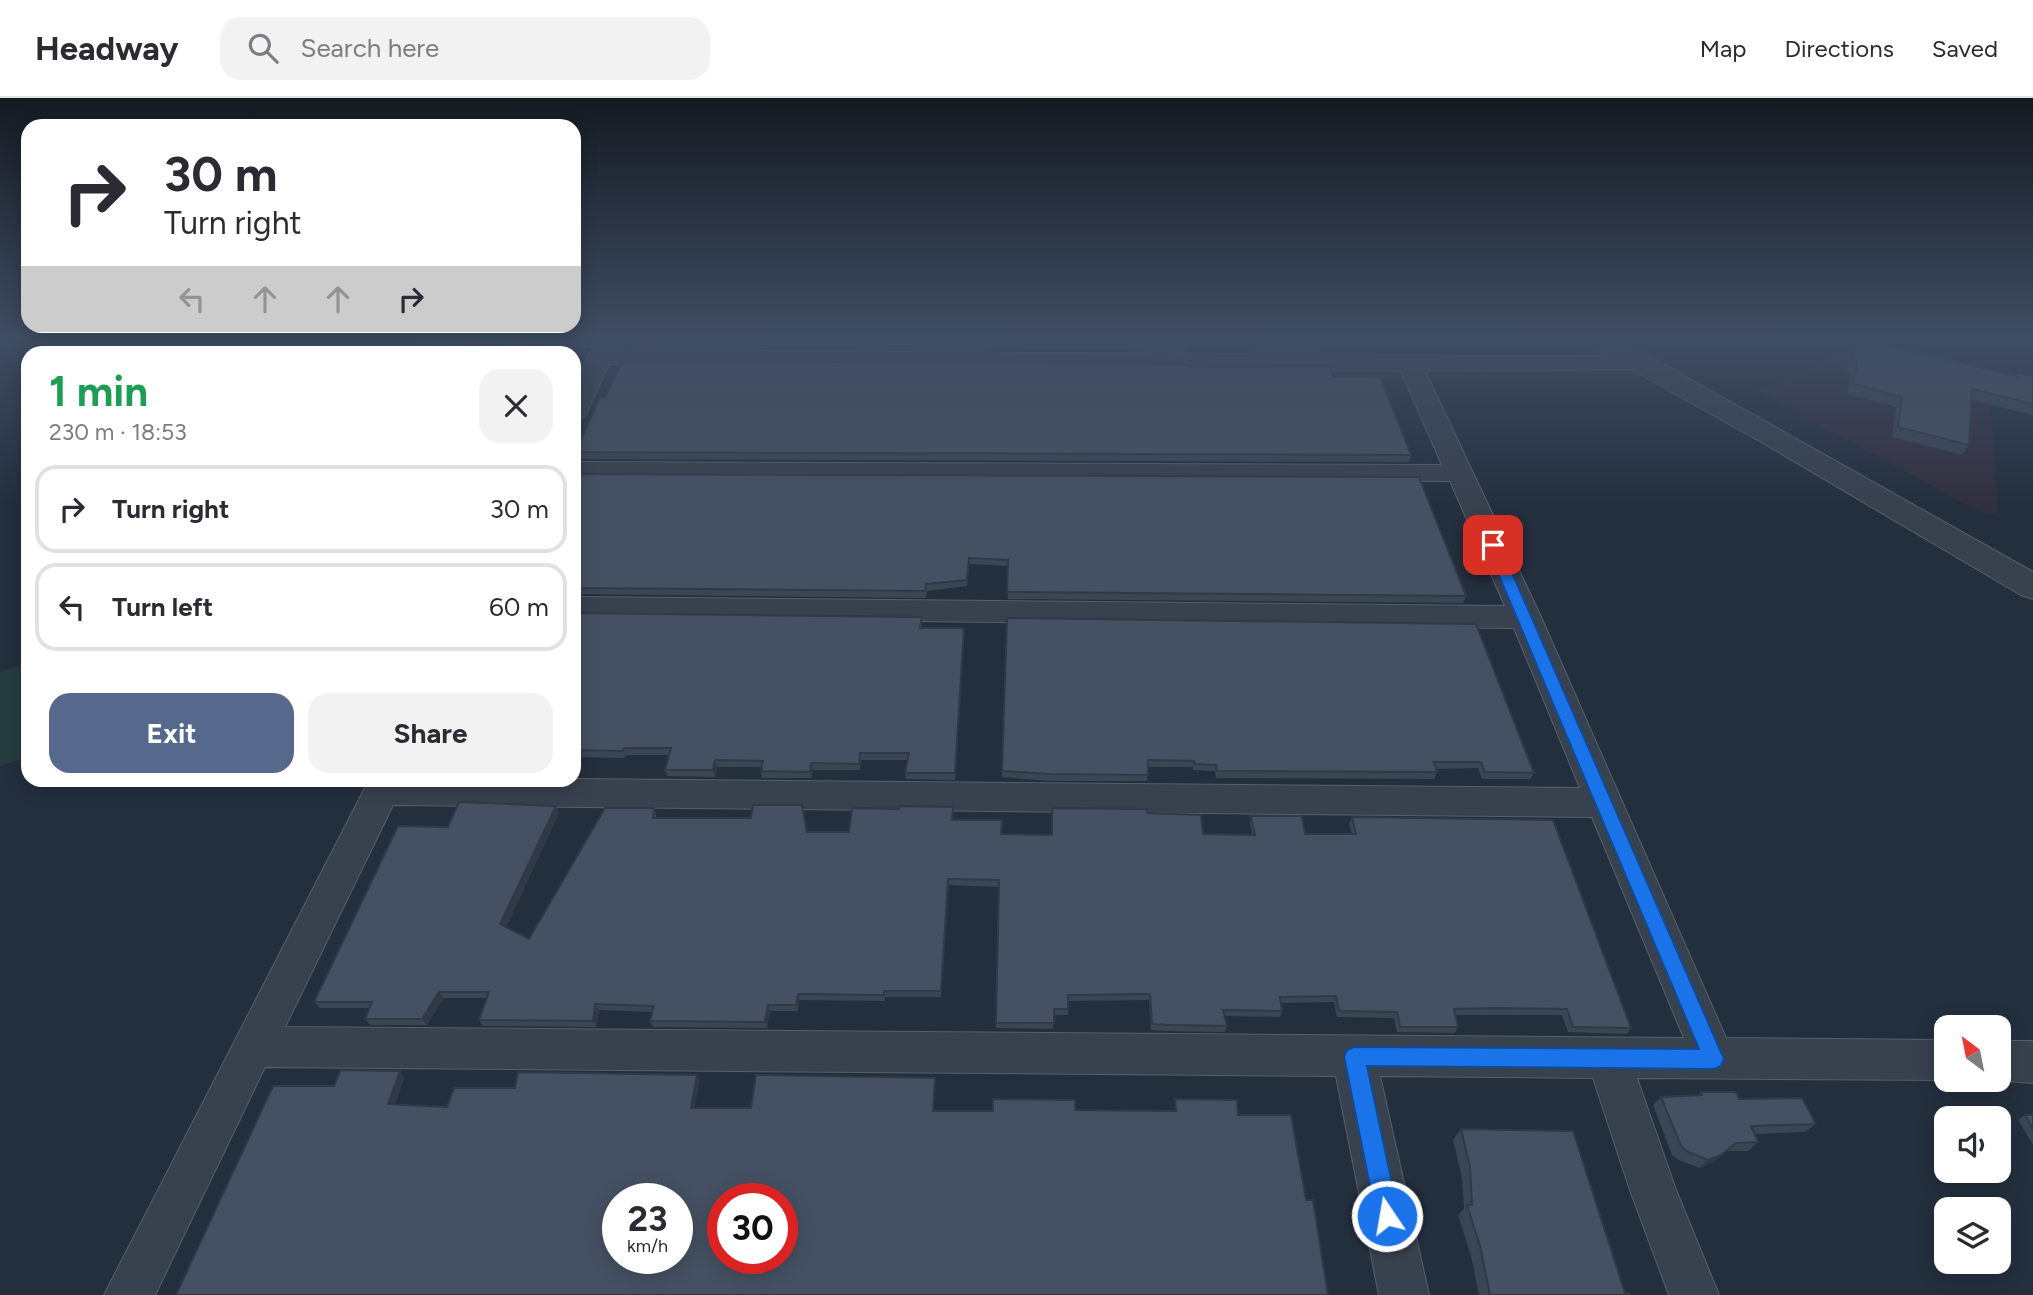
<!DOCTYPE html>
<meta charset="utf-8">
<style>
body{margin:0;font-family:Figtree,sans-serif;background:#f2f2f3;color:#2b2b33;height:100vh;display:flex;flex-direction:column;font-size:26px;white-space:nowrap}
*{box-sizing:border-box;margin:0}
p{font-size:23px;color:#7c7c81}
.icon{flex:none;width:38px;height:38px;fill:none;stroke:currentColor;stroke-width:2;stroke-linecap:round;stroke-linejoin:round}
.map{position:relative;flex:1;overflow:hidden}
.panel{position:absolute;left:21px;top:248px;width:560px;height:441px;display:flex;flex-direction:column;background:#fff;border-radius:21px;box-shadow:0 4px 18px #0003}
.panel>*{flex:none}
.hud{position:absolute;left:21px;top:21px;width:560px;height:214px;border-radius:21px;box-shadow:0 4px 18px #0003;background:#fff;color:#2b2b33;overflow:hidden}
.needle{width:46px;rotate:328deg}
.controls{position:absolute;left:1934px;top:917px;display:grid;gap:14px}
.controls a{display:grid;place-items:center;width:77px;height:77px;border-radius:14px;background:#fff;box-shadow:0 4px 18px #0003;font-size:35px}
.speed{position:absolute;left:602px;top:1085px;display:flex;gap:14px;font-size:35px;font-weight:700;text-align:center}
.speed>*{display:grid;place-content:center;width:91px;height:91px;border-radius:50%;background:#fff;box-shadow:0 4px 18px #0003;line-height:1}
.speed small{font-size:18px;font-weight:400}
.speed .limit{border:10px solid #d22;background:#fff;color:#111}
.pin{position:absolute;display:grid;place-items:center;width:60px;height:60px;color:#fff;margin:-30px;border-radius:14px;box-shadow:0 4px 10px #0006}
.me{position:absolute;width:77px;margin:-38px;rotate:348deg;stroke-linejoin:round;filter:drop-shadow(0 0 5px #0008)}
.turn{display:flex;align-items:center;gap:24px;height:147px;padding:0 28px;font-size:32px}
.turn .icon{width:91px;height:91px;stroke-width:2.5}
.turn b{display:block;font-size:49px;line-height:60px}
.lanes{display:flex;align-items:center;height:66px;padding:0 28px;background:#0003;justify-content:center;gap:35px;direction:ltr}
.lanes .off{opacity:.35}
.round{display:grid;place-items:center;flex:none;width:74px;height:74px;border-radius:21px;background:#f2f2f3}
.summary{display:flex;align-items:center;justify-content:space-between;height:119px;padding:0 28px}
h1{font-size:42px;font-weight:700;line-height:52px;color:#1e9e55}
.button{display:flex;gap:14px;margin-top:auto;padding:14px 28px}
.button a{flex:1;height:80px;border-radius:21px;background:#56698c;color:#fff;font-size:28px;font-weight:700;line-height:80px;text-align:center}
.button a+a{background:#f2f2f3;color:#2b2b33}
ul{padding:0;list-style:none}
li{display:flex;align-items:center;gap:21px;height:88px;margin:0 14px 10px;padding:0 14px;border:4px solid #e1e1e2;border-radius:21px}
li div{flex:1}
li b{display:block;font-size:26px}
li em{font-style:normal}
header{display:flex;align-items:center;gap:42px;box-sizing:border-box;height:98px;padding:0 35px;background:#fff;border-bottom:2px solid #e1e1e2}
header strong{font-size:33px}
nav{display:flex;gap:38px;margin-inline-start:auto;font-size:24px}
.search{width:490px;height:63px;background:#f2f2f3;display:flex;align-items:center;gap:18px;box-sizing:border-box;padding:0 24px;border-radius:21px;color:#7c7c81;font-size:26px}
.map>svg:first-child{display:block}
.medical{fill:#32303f}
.green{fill:#263c3f}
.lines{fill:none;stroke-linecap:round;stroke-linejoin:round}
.minor-casing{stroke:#565f6c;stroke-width:2}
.tertiary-casing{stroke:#565f6c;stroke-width:2}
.minor{fill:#38414e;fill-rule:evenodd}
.tertiary{fill:#38414e;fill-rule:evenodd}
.wall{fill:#3b4654}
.shaded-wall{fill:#303945}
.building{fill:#455162;stroke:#303945;stroke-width:2;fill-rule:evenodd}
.route{fill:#1a73e8;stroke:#114b97;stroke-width:2}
</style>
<header>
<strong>Headway</strong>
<div class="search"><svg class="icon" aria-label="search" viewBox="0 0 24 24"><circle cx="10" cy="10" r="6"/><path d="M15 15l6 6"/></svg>Search here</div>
<nav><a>Map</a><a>Directions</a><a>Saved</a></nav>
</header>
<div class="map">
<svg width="2033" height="1197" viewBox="0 0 2033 1197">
<rect width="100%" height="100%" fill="#242f3e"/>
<path class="medical" d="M1853 251 1989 281 1998 413 1995 416 1980 414 1757 293Z"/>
<path class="green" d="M28 565V659L0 668V574Z"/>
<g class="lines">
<defs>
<path id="minor" d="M419 239H622L616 252 1647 259 1650 264 1647 269 1638 271 1425 273 1541 519 1726 940 1946 942 1948 982 1637 980 1676 1092 1719 1197H1669L1630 1092 1593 980 1380 978 1429 1197H1379L1336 978 265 969 155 1197H104L369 682 574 681 1580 690 1514 530 574 519V499L1505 508 1450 383 574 380V364L1442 367 1401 273 609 266 587 314 583 319 574 322V288L594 248 430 246 422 244ZM393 707 1592 719 1684 940 285 929Z
M1998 943H2033V985L1994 982H1998Z"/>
<path id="tertiary" d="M1581 239H1615L2033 474V501L2021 497 1763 345 1584 245Z"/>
</defs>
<use href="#minor" class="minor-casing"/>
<use href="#tertiary" class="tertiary-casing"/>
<use href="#minor" class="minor"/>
<use href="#tertiary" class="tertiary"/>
</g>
<path class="wall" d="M628 239H1186L1187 247 1186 253 634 249 633 245H630Z
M1246 239H1324L1320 254H1250Z
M1689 239H1734L1707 250Z
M1856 240 2015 277 2017 275 2033 278V317L1972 302 1969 347 1962 357 1892 339 1896 309 1847 296 1851 275 1847 274 1850 249Z
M1191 269 1333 278 1411 357 1409 364 577 361 575 354Z
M574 376 1466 498 1463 505 1008 501V468L969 466 967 488 927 493 926 500 574 496Z
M574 515 922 519V530H964L955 682 906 681 905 675 908 662H861L860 672H813L811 680H762L761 673 762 669H717L715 679 667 678 665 672 669 657H626L625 660 574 659Z
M1007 520 1534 675 1530 681H1482L1478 670 1436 671 1437 674 1434 681 1242 680H1216L1215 673 1193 672V669H1148L1147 683H1050L1002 679Z
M556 708 559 715 506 829 529 841 654 710 656 717V720L807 734H849L899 711 953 709V722L1001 736 1052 737 1147 715 1203 736 1252 737 1250 724 1251 718 1305 736H1352L1349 726 1352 719 1631 930 1627 936 1568 934 1562 917H1456L1458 929 1455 935 1397 934 1394 920 1337 919 1334 904 1281 905 1282 913 1280 919 1224 918 1227 928 1225 934 1168 933 1151 932 1149 902 1068 903V917H1054L1053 931 996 930 999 789 949 787 941 899H885V903L799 902 798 913H770L767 930 653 929 650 923 653 914 599 912 596 929 483 928 479 922 487 900H444L427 927H370L365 921 370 910H320L314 904 448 729Z
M1701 994 1739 1001 1816 1026 1805 1034 1754 1036 1758 1044 1748 1053H1726L1712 1065 1699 1070 1679 1062 1672 1057 1653 1007 1661 999 1699 997Z
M2025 1017H2033V1047L2018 1022Z
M1461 1031 1625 1195 1630 1197H1479L1471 1158 1458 1117 1464 1111 1462 1080 1453 1042Z"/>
<path class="shaded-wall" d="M1723 239H1734L1707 250 1710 244Z
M964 530V537L955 682V675Z
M715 662 717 669 715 679 713 672Z
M811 665 813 672 811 680 810 674Z
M556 708 559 715 504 833 500 826Z
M948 781 949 787 941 899V893Z
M439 894 444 900 427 927 422 921Z
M798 896 799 902 798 913 796 907Z
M595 906 599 912 596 929 593 923Z
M768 907 770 913 767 930 765 924Z
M400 973 405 979 393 1012 388 1006Z
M697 977 700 983 693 1016 691 1010Z
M1721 1057 1712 1065 1699 1070 1708 1062Z"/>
<path class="building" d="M634 239H1186L1187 247 632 243Z
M1701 239H1723L1710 244Z
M1856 240 2017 278V275L2033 278V306L1972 291 1969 347 1898 329 1902 299 1853 286 1857 265 1852 264Z
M623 262 1190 267 1191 269 1329 268 1333 278 1380 279 1411 357 575 354 600 300H605Z
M574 376 1419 379 1466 498 1007 494 1008 462 969 460 967 482 926 486 925 493 574 490Z
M574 515 922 519 920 530H964L955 675H905L909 655H860L859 666 811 665 810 674 761 673 763 663 715 662 713 672H665L671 650H624L623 653 574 652Z
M1007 520 1476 526 1534 675 1485 674 1481 664H1434L1437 674 1217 673 1216 667 1194 666V663L1148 662V677L1050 676 1002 673Z
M459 704 556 708 500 826 529 841 605 710H654L653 720H751L753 707H802L807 734H849L852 710 899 711 900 708 953 709 952 722H1002L1001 736 1052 737V710L1147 711V715L1201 717 1203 736 1255 737 1251 718H1302L1305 736H1356L1352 719 1553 722 1631 930 1573 929 1567 911 1497 910 1454 911 1458 929H1400L1397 914 1339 913 1336 898 1280 899 1282 913 1223 912 1227 928 1169 927 1152 926 1150 896 1068 897V911H1054V925H996L999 782 948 781 941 893H884V897L798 896 796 907H768L765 924 650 923 654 908 595 906 593 923 479 922 489 894H439L422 921H365L372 904H314L398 728 448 729Z
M341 972 400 973 388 1006 447 1009 454 990H515L518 974 697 977 691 1010H751L756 977 935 980 933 1013H993V1001L1075 1002V1012L1176 1013 1175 1001 1237 1002 1238 1017H1291L1306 1102H1313L1328 1197H176L273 988H334ZM618 1101H677V1160H618ZM723 1101H782V1160H723Z
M1701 994H1736L1739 1001 1802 1000 1816 1026 1751 1028 1758 1044 1736 1045 1721 1057 1708 1062 1688 1054 1681 1048 1661 999 1702 997Z
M2025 1017H2033V1031Z
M1461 1031 1573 1033 1625 1195H1629L1630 1197H1490L1480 1148 1467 1107H1472L1470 1069Z"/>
<linearGradient id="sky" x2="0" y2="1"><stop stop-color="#141a22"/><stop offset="0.59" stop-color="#3f4d63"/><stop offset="1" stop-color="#3f4d63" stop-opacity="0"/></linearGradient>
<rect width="2033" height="407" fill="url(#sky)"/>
<path class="route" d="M1493 443 1500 447 1724 961 1721 968 1714 971 1367 968 1399 1118 1395 1126 1387 1129 1379 1126 1376 1118 1344 958 1347 952 1354 949 1699 951 1486 447Z"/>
</svg>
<div class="controls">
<a><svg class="needle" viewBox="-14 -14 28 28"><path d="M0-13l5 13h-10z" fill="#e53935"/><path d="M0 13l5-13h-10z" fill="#7c7c81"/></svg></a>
<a><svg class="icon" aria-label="sound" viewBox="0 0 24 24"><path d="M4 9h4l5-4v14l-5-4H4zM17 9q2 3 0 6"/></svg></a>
<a><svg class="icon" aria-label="layers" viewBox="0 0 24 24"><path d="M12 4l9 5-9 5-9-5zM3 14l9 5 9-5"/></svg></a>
</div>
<div class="speed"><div>23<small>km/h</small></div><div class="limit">30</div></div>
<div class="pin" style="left:1493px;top:447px;background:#d93025"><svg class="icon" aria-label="arrive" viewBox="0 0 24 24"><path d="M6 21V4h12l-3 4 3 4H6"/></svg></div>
<svg class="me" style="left:1387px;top:1118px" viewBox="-20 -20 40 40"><circle r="17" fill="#1a73e8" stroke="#fff" stroke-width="3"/><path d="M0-11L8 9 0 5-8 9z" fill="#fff"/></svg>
<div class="hud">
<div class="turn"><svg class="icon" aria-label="right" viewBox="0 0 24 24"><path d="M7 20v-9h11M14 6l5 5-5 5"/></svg><div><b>30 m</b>Turn right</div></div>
<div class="lanes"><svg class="icon off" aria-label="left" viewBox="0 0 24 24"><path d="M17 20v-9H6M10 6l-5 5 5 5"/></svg><svg class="icon off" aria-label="ahead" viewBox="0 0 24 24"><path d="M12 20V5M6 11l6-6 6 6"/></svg><svg class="icon off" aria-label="ahead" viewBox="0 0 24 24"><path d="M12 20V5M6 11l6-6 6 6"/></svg><svg class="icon" aria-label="right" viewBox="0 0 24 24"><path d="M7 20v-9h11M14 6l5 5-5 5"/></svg></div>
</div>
<section class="panel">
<div class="summary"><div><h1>1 min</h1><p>230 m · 18:53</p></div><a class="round"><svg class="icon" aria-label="close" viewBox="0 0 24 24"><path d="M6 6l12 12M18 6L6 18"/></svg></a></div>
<ul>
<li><svg class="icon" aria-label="right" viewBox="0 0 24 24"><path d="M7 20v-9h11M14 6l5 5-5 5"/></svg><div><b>Turn right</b></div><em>30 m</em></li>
<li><svg class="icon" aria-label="left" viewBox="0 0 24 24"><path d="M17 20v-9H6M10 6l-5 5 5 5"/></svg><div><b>Turn left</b></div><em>60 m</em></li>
</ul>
<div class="button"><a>Exit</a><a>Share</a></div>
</section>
</div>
